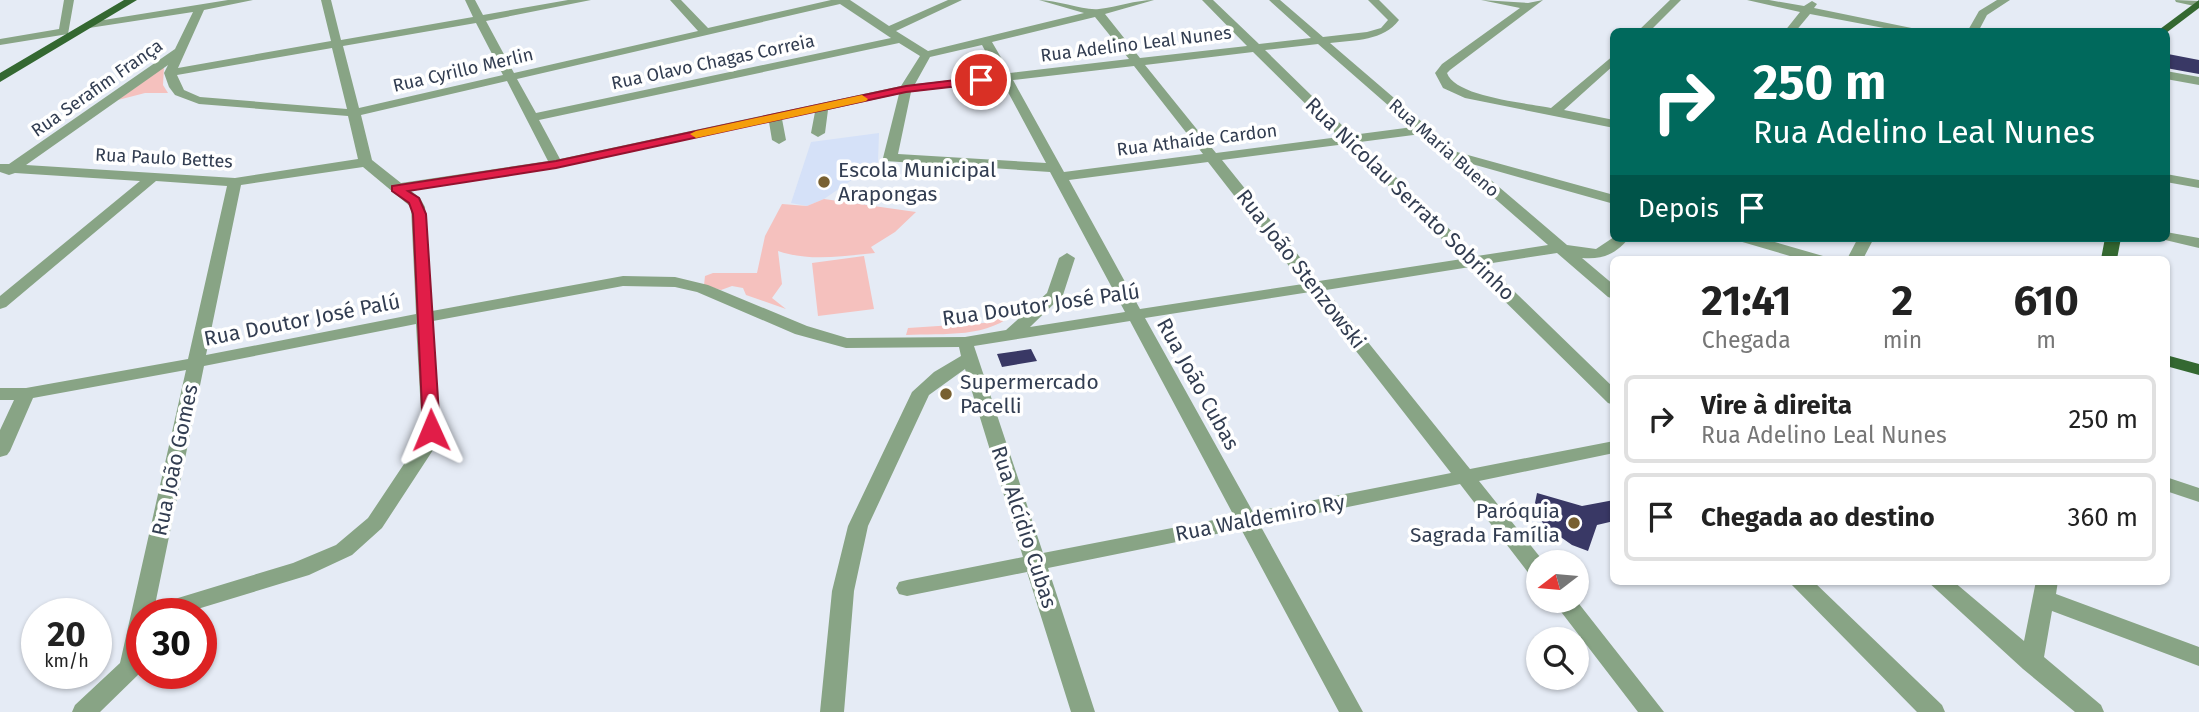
<!DOCTYPE html>
<html lang="pt">
<meta charset="utf-8">
<style>
body{margin:0;font-family:"Fira Sans",sans-serif;background:#f2f2f2;color:#222;height:100vh;display:flex;flex-direction:column;font-size:26px;white-space:nowrap}
*{box-sizing:border-box;margin:0}
p{font-size:23px;color:#767676}
.icon{flex:none;width:38px;height:38px;fill:none;stroke:currentColor;stroke-width:2;stroke-linecap:round;stroke-linejoin:round}
.map{position:relative;flex:1;overflow:hidden}
.panel{position:absolute;left:1610px;top:256px;width:560px;height:329px;display:flex;flex-direction:column;background:#fff;border-radius:10px;box-shadow:0 2px 5px #0004}
.panel>*{flex:none}
.top-card{position:absolute;left:1610px;top:28px;width:560px;height:214px;border-radius:10px;box-shadow:0 2px 5px #0004;background:#00695c;color:#fff;overflow:hidden}
.needle{width:46px;rotate:254deg}
.buttons{position:absolute;left:1526px;top:550px;display:grid;gap:14px}
.buttons a{display:grid;place-items:center;width:63px;height:63px;border-radius:50%;background:#fff;box-shadow:0 2px 5px #0004;font-size:35px}
.speed{position:absolute;left:21px;top:598px;display:flex;gap:14px;font-size:35px;font-weight:700;text-align:center}
.speed>*{display:grid;place-content:center;width:91px;height:91px;border-radius:50%;background:#fff;box-shadow:0 2px 5px #0004;line-height:1}
.speed small{font-size:18px;font-weight:400}
.speed .limit{border:10px solid #d22;background:#fff;color:#111}
.pin{position:absolute;display:grid;place-items:center;width:60px;height:60px;color:#fff;margin:-30px;border:4px solid #fff;border-radius:50%;box-shadow:0 2px 7px #0007}
.me{position:absolute;width:77px;margin:-38px;rotate:359deg;stroke-linejoin:round;filter:drop-shadow(0 0 5px #0008)}
.turn{display:flex;align-items:center;gap:24px;height:147px;padding:0 28px;font-size:32px}
.turn .icon{width:91px;height:91px;stroke-width:2.5}
.turn b{display:block;font-size:49px;line-height:60px}
.then{display:flex;align-items:center;height:66px;padding:0 28px;background:#0003;gap:14px;font-size:26px}
.eta{display:flex;justify-content:space-evenly;align-items:center;height:119px;text-align:center}
.eta b{font-size:42px;font-weight:700;line-height:49px}
ul{padding:0;list-style:none}
li{display:flex;align-items:center;gap:21px;height:88px;margin:0 14px 10px;padding:0 14px;border:4px solid #e0e0e0;border-radius:10px}
li div{flex:1}
li b{display:block;font-size:26px}
li em{font-style:normal}
.map>svg:first-child{display:block}
.built{fill:#d5e1f8}
.green{fill:#f5c1be}
.building{fill:#393865}
.lines{fill:none;stroke-linecap:round;stroke-linejoin:round}
.minor{fill:#88a485;fill-rule:evenodd}
.major{fill:#346831;fill-rule:evenodd}
.route{fill:#e11d48;stroke:#92132f;stroke-width:2}
.slow{fill:#f59e0b}
.poi-dot{fill:#786031;stroke:#fff;stroke-width:2.5}
.labels{text-anchor:middle;stroke-width:7;stroke-linejoin:round;paint-order:stroke}
.far-street-label{font-size:18px;fill:#323d51;stroke:#fff}
.poi-label{font-size:21px;fill:#323d51;stroke:#fff;text-anchor:start}
.street-label{font-size:21px;fill:#323d51;stroke:#fff}
</style>
<div class="map">
<svg width="2199" height="712" viewBox="0 0 2199 712">
<rect width="100%" height="100%" fill="#e5ebf5"/>
<path class="built" d="M879 133 878 162 824 199 807 206 791 203 811 142Z"/>
<path class="green" d="M164 67 163 85 168 93H145L118 100Z
M824 199 916 212 895 232 871 247 875 253C841 256 811 262 778 251L782 284 772 298 786 309 746 295 743 288 732 286 721 290 704 285 705 276 713 273H757L765 236 782 204 807 206Z
M864 256 874 309 818 316 812 263Z
M1011 307 1018 310C989 339 944 333 906 335L908 328 984 323Z"/>
<path class="building" d="M2168 54 2199 60V74L2166 68Z
M1031 349 1037 361 1002 367 997 354Z
M1537 493 1582 506 1614 500V521L1597 525 1588 551 1572 545 1545 526 1538 516 1535 503Z"/>
<g class="lines">
<path class="minor" d="M64 0H74L68 34 0 45V39L59 29Z
M228 0H253L204 10 178 68 331 41 321 0H331L341 40 473 17 465 0H475L483 15 568 0H591L486 21 514 73 698 31 670 0H681L708 28 831 0H850L889 26 948 0H962L896 31 928 51 1084 13 1039 0C1058 0 1084 11 1099 9 1118 7 1135 0 1154 0L1105 14 1140 58 1247 46 1202 0H1213L1259 44 1311 38 1269 0H1280L1323 37 1367 32 1381 28 1388 20 1368 0H1379L1399 20C1383 41 1356 40 1330 43L1457 152 1614 195V204L1472 164 1567 245 1596 249 1614 237 1629 238C1616 254 1602 260 1582 258L1614 285V299L1608 297 1557 253 1486 264 1614 388V405L1608 403 1470 267 1326 290 1470 469 1614 441V453L1479 481 1544 562H1538V577L1530 575 1460 484 1260 525 1363 712H1339L1241 529 1048 568 1095 712H1071L1027 572 907 596 899 594 896 588 899 582 907 580 1023 557 965 369 929 395 868 526 854 591 844 712H820L832 591 848 526 912 392 934 372 961 356 959 347 846 348 795 334 697 292 675 287 623 286 433 321 440 430 433 450 382 528 352 555 309 575 181 614H142V671L100 712H72L75 705 120 663 186 370 33 398 10 451 7 455 0 457V430L14 400H0V388H26L188 359 227 186 156 181 6 307 0 309V296L140 181 15 173 9 175 0 172V164H9L175 49 193 12 89 28 85 27V23ZM840 4 891 38 536 113 517 79ZM1095 17 1129 59 1010 73 992 42ZM476 23 503 75 359 108 343 46ZM899 43 920 56 901 86 560 159 539 120ZM1318 44 1413 127 1352 135 1265 50ZM982 45 998 75 915 84 930 57ZM332 48 347 109 200 97 184 90 177 75ZM1253 52 1339 137 1216 153 1145 65ZM168 65 164 73 169 87 175 95 199 104 348 116 358 159 235 178 26 165ZM1134 66 1203 154 1064 172 1013 80ZM507 81 548 161 401 183 372 160 361 115ZM1002 81 1046 163 898 154 911 92ZM899 94 883 158 885 161 1050 172 1125 312 1030 327 1063 295 1075 258 1067 253 1059 258 1047 293 1006 330 965 337 847 338 807 326 708 285 675 277 623 276 432 311 425 207 420 198 410 190 556 168 769 122 772 140 779 144 786 140 782 119 815 112 811 133 818 137 825 133 828 110ZM1421 134 1548 245 1477 256 1360 142ZM1346 144 1462 259 1319 281 1222 160ZM1208 162 1303 284 1140 309 1069 180ZM363 167 411 207 416 314 206 355 241 185ZM1310 292 1451 473 1253 512 1145 318ZM1130 321 1234 516 1043 553 974 346ZM416 324 422 430 414 449 368 518 336 545 293 563 155 605 204 366Z
M1481 0 1528 3 1543 0 1450 70 1447 73C1455 97 1528 103 1551 108L1614 55V65L1564 110 1614 120V128L1465 98 1443 88 1435 73 1442 64 1520 8Z
M1670 0H1681L1649 32H1637Z
M1747 0H1769L1804 6 1812 1 1817 4 1814 8 1931 32H1905L1810 14 1795 32H1784L1800 12Z
M1997 0H2010L1987 15 1978 32H1967L1979 11Z
M2175 0 2199 1V7L2176 2Z
M2166 71 2199 77V85L2166 79Z
M2166 174 2199 180V188L2166 182Z
M2166 232 2199 238V248L2161 239 2166 238Z
M1736 238H1761L1823 256 1825 259H1800L1739 241Z
M1858 238H1874L1863 259H1847Z
M2166 477 2199 488V502L2166 491Z
M1788 581H1813L1942 705 1945 712H1917Z
M1927 581H1953L2024 641 2036 581H2058L2056 594 2199 647V666L2052 611 2044 657 2101 705 2104 712H2075L2023 669Z
M1552 600H1576L1664 712H1638Z"/>
<path class="major" d="M124 0H137L0 82V73Z
M2199 0V8L2166 33 2156 32Z
M2105 238H2121L2117 259H2101Z
M2166 355 2199 364V375L2166 366Z"/>
</g>
<path class="route" d="M981 77 986 80 985 83 906 92 556 168 408 191 419 198 426 214 440 430 431 435 423 430 413 214 409 203 392 191V186L556 161 906 86Z"/>
<path class="slow" d="M862 95 868 99 866 101 696 138 690 134 696 131Z"/>
<g class="poi-dot">
<circle cx="824" cy="182" r="7"/>
<circle cx="946" cy="394" r="7"/>
<circle cx="1574" cy="523" r="7"/>
</g>
<g class="labels">
<g class="far-street-label">
<text transform="translate(1136 44) rotate(-7)" y="6">Rua Adelino Leal Nunes</text>
<text transform="translate(713 62) rotate(-12)" y="6">Rua Olavo Chagas Correia</text>
<text transform="translate(463 70) rotate(-13)" y="6">Rua Cyrillo Merlin</text>
<text transform="translate(97 88) rotate(-35)" y="6">Rua Serafim França</text>
<text transform="translate(1197 140) rotate(-7)" y="6">Rua Athaíde Cardon</text>
<text transform="translate(1444 148) rotate(41)" y="6">Rua Maria Bueno</text>
<text transform="translate(164 158) rotate(3)" y="6">Rua Paulo Bettes</text>
</g>
<g class="poi-label">
<text x="838" y="177">Escola Municipal<tspan x="838" dy="24">Arapongas</tspan></text>
<text x="960" y="389">Supermercado<tspan x="960" dy="24">Pacelli</tspan></text>
<text x="1560" y="518" text-anchor="end">Paróquia<tspan x="1560" dy="24">Sagrada Família</tspan></text>
</g>
<g class="street-label">
<text transform="translate(1410 199) rotate(44)" y="7">Rua Nicolau Serrato Sobrinho</text>
<text transform="translate(1301 269) rotate(52)" y="7">Rua João Stenzowski</text>
<text transform="translate(1041 305) rotate(-8)" y="7">Rua Doutor José Palú</text>
<text transform="translate(302 320) rotate(-11)" y="7">Rua Doutor José Palú</text>
<text transform="translate(1198 384) rotate(61)" y="7">Rua João Cubas</text>
<text transform="translate(175 460) rotate(-78)" y="7">Rua João Gomes</text>
<text transform="translate(1260 518) rotate(-11)" y="7">Rua Waldemiro Ry</text>
<text transform="translate(1024 527) rotate(72)" y="7">Rua Alcídio Cubas</text>
</g>
</g>
</svg>
<div class="buttons">
<a><svg class="needle" viewBox="-14 -14 28 28"><path d="M0-13l5 13h-10z" fill="#e53935"/><path d="M0 13l5-13h-10z" fill="#767676"/></svg></a>
<a><svg class="icon" aria-label="search" viewBox="0 0 24 24"><circle cx="10" cy="10" r="6"/><path d="M15 15l6 6"/></svg></a>
</div>
<div class="speed"><div>20<small>km/h</small></div><div class="limit">30</div></div>
<div class="pin" style="left:981px;top:80px;background:#d93025"><svg class="icon" aria-label="arrive" viewBox="0 0 24 24"><path d="M6 21V4h12l-3 4 3 4H6"/></svg></div>
<svg class="me" style="left:431px;top:430px" viewBox="-20 -20 40 40"><path d="M0-17L14 15 0 8-14 15z" fill="#e11d48" stroke="#fff" stroke-width="4"/></svg>
<div class="top-card">
<div class="turn"><svg class="icon" aria-label="right" viewBox="0 0 24 24"><path d="M7 20v-9h11M14 6l5 5-5 5"/></svg><div><b>250 m</b>Rua Adelino Leal Nunes</div></div>
<div class="then">Depois<svg class="icon" aria-label="arrive" viewBox="0 0 24 24"><path d="M6 21V4h12l-3 4 3 4H6"/></svg></div>
</div>
<section class="panel">
<div class="eta">
<div><b>21:41</b><p>Chegada</p></div>
<div><b>2</b><p>min</p></div>
<div><b>610</b><p>m</p></div>
</div>
<ul>
<li><svg class="icon" aria-label="right" viewBox="0 0 24 24"><path d="M7 20v-9h11M14 6l5 5-5 5"/></svg><div><b>Vire à direita</b><p>Rua Adelino Leal Nunes</p></div><em>250 m</em></li>
<li><svg class="icon" aria-label="arrive" viewBox="0 0 24 24"><path d="M6 21V4h12l-3 4 3 4H6"/></svg><div><b>Chegada ao destino</b></div><em>360 m</em></li>
</ul>
</section>
</div>
